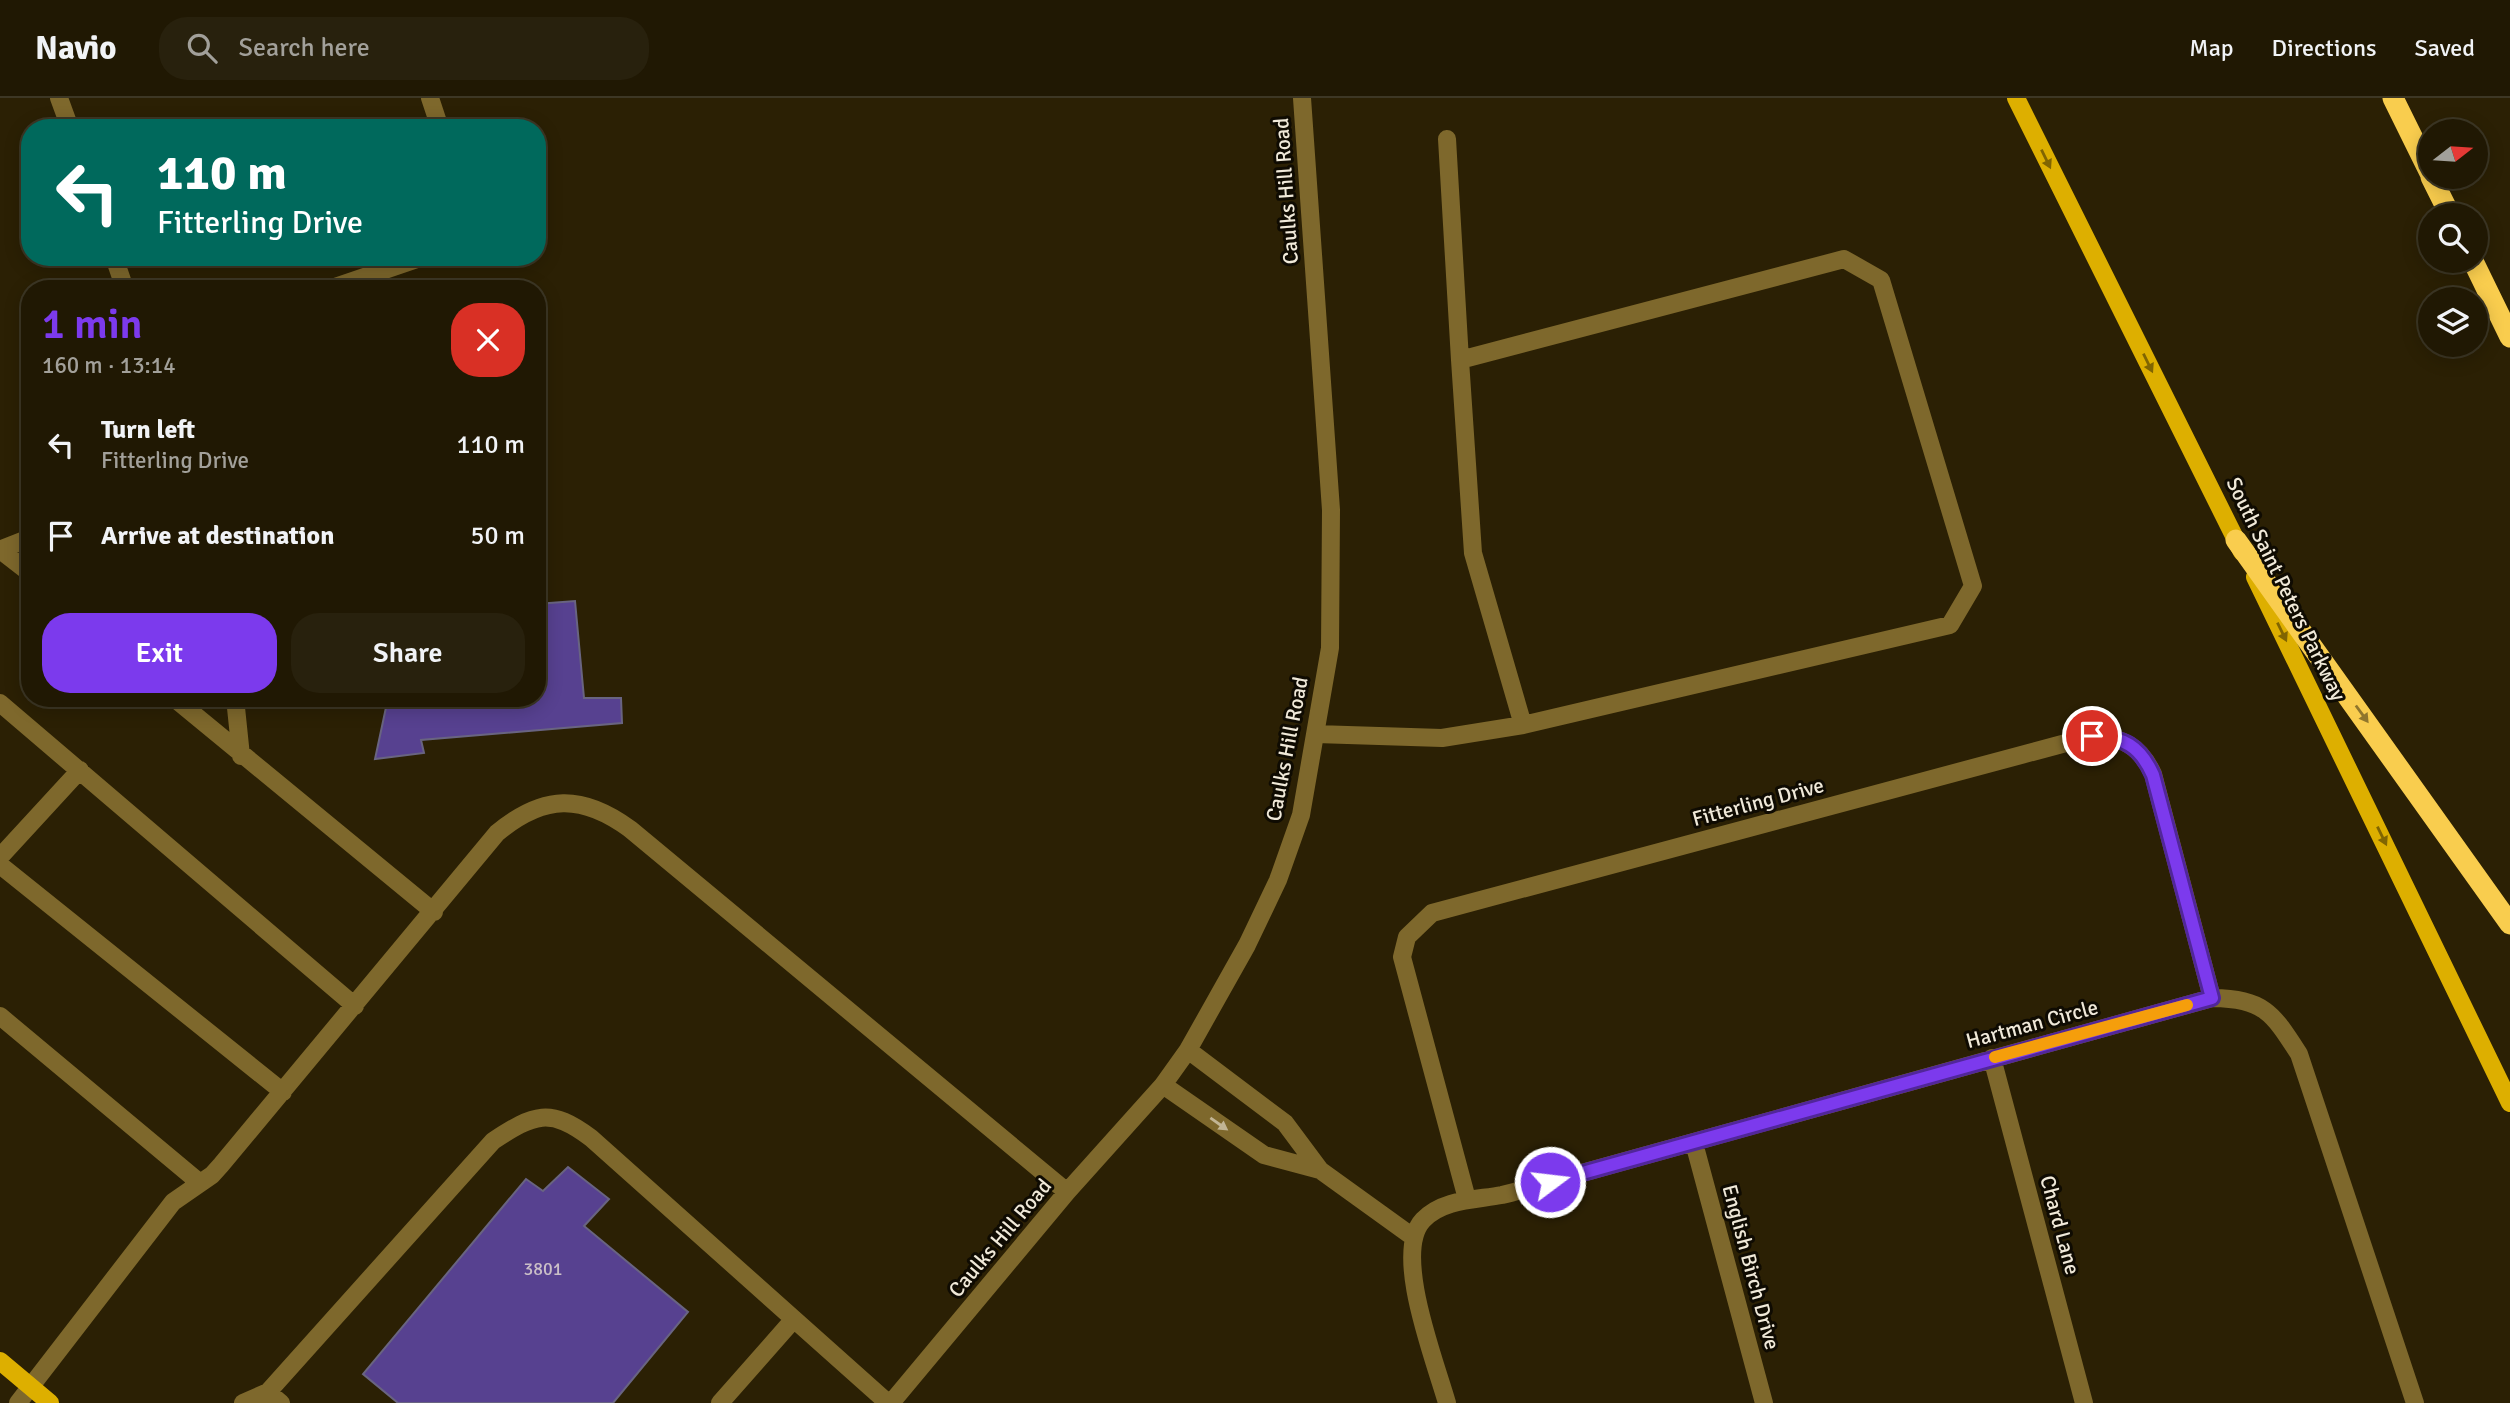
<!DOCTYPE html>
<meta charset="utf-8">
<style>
body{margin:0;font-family:Signika,sans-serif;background:#28210d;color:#f1f3f6;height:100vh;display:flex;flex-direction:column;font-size:26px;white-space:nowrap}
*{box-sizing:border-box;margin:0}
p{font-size:23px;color:#a2a09a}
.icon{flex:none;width:38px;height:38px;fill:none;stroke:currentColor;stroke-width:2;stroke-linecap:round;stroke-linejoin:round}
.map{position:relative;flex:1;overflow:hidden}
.drawer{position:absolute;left:21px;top:182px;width:525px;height:427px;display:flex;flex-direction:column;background:#201803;border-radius:28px;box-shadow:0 4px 18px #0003,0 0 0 2px #3d3725}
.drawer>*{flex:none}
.top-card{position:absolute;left:21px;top:21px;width:525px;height:147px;border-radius:28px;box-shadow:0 4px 18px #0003,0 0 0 2px #3d3725;background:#00695c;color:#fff;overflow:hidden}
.needle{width:46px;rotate:73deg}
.fabs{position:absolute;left:2418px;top:21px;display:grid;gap:14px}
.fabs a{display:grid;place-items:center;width:70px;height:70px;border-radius:50%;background:#201803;box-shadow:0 4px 18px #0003,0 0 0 2px #3d3725;font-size:35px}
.pin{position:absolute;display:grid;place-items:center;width:60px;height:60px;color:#fff;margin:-30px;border:4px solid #fff;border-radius:50%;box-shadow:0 2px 7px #0007}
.me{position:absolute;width:77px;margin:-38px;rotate:75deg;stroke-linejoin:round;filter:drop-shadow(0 0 5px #0008)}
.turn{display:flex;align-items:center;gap:24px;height:147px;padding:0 21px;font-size:32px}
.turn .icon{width:91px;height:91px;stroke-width:2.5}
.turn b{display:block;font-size:49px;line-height:60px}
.round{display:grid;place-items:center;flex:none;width:74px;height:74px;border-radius:28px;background:#28210d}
.summary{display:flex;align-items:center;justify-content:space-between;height:119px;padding:0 21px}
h1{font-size:42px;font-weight:600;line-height:52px;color:#7c3aed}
.primary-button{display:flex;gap:14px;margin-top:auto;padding:14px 21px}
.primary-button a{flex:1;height:80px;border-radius:28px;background:#7c3aed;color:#fff;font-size:28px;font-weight:600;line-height:80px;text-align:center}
.primary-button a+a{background:#28210d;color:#f1f3f6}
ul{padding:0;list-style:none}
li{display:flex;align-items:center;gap:21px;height:91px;padding:0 21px}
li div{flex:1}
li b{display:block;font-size:26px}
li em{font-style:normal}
header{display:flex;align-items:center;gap:42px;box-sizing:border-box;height:98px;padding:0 35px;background:#201803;border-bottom:2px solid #3d3725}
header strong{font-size:33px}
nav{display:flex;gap:38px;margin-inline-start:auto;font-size:24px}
.search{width:490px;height:63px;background:#28210d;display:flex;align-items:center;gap:18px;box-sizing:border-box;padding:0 24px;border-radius:28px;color:#a2a09a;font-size:26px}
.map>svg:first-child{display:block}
.building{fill:#574190;stroke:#696481;stroke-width:2}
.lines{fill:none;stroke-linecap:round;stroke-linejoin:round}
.minor{stroke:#7e682c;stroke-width:18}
.major{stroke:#ddaf00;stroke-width:18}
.highway{stroke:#f9cd4e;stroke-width:21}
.oneway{fill:#806501}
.oneway2{fill:#90762c}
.oneway3{fill:#c2b594}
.route-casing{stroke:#51269a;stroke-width:18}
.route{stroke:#7c3aed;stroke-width:12}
.slow{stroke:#f59e0b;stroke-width:12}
.labels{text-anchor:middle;stroke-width:6;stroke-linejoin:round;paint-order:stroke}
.number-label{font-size:18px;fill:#cabfc7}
.street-label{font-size:21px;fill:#f0e9d9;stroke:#0f0b02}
</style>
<header>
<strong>Navio</strong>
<div class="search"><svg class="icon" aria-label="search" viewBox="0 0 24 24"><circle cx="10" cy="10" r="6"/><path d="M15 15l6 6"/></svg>Search here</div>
<nav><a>Map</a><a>Directions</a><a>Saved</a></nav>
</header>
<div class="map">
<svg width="2510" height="1305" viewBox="0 0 2510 1305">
<rect width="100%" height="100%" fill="#2b2004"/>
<path class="building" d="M575 503 584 600H621L622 625 421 642 424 655 375 661 388 600H537V506Z
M568 1069 609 1101 584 1128 688 1214 613 1305H398L363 1276 526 1081 543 1093Z"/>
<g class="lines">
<path class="minor" d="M59 0 70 30
M430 0 440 30
M114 159 125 191
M329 191 423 159
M1460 262 1473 455 1523 627
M2 451 30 440
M0 452 30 475
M174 600 434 814
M235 600 241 658
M0 605 355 908
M1316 636 1442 640 1523 627 1950 527 1973 488 1881 182 1844 161 1460 262 1447 41
M0 759 80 672
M0 767 283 994
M0 918 200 1085
M1188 952 1285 1025 1320 1072 1413 1139
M1992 960 2084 1305
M1163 987 1264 1057 1320 1072
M1694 1045 1764 1305
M1467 1101 1402 859 1407 839 1432 815 2092 638C2123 639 2140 648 2153 676L2212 900
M18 1305 173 1104 212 1077 221 1067 497 735C544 696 582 696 630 731L1067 1094
M243 1305 268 1294 493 1043C534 1016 550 1009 591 1040L888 1305
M265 1305 268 1294 281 1305
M720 1305 794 1221
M891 1305 1067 1094 1163 987 1188 952 1247 847 1278 782 1301 717 1330 550 1331 412 1302 0
M1447 1305C1436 1265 1392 1155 1423 1122 1443 1101 1476 1102 1502 1097 1523 1092 1543 1085 1564 1080 1780 1021 1996 959 2212 900 2264 901 2272 914 2299 956L2415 1305"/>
<path class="major" d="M2016 0 2242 454
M2255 479 2510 1005
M0 1263 50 1305"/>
<path class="highway" d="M2393 0 2431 77
M2431 79 2450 117
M2473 163 2510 239
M2236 442 2510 826"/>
</g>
<defs><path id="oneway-solid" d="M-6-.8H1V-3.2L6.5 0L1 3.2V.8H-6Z" transform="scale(1.75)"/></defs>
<g class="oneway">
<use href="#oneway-solid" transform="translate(2046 61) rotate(64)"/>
<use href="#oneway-solid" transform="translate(2148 265) rotate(64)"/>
<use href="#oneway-solid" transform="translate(2282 534) rotate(64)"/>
<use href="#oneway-solid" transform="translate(2382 738) rotate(64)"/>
</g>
<use class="oneway2" href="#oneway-solid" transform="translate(2362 616) rotate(54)"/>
<use class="oneway3" href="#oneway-solid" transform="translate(1219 1026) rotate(35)"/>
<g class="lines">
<defs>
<path id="route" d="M1550 1084 2212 900 2153 677C2140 648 2124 639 2092 638"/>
</defs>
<use href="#route" class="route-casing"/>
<use href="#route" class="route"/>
<path class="slow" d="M1995 959 2187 907"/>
</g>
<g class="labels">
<g class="number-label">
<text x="543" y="1177">3801</text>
</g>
<g class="street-label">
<text transform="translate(1286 93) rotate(-94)" y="7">Caulks Hill Road</text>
<text transform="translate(2286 491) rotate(64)" y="7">South Saint Peters Parkway</text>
<text transform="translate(1287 651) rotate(-79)" y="7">Caulks Hill Road</text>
<text transform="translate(1758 704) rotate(-15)" y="7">Fitterling Drive</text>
<text transform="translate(2032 926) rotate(-15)" y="7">Hartman Circle</text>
<text transform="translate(2060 1127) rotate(75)" y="7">Chard Lane</text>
<text transform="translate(1000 1140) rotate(-50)" y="7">Caulks Hill Road</text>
<text transform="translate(1751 1169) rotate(75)" y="7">English Birch Drive</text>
</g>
</g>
</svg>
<div class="fabs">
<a><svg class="needle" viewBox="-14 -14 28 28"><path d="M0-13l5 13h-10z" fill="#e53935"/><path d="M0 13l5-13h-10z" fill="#a2a09a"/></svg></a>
<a><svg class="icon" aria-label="search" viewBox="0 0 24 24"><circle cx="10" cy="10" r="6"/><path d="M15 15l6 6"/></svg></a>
<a><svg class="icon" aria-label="layers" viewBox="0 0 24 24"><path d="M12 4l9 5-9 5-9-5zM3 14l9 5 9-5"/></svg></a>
</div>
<div class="pin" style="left:2092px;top:638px;background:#d93025"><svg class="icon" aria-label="arrive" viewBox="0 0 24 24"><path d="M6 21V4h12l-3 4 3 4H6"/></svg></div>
<svg class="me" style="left:1550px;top:1084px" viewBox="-20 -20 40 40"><circle r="17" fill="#7c3aed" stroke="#fff" stroke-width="3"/><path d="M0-11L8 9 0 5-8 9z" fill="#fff"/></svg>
<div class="top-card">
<div class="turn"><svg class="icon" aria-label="left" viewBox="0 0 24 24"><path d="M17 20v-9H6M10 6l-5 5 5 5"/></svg><div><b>110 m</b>Fitterling Drive</div></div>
</div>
<section class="drawer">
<div class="summary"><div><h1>1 min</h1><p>160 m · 13:14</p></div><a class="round" style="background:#d93025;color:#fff"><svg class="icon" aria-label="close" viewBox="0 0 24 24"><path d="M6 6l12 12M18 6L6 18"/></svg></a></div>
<ul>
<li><svg class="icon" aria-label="left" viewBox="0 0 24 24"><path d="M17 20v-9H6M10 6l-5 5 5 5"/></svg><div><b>Turn left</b><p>Fitterling Drive</p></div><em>110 m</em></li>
<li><svg class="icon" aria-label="arrive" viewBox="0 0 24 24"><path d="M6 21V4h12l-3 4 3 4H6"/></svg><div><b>Arrive at destination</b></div><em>50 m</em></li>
</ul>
<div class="primary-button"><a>Exit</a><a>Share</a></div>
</section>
</div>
